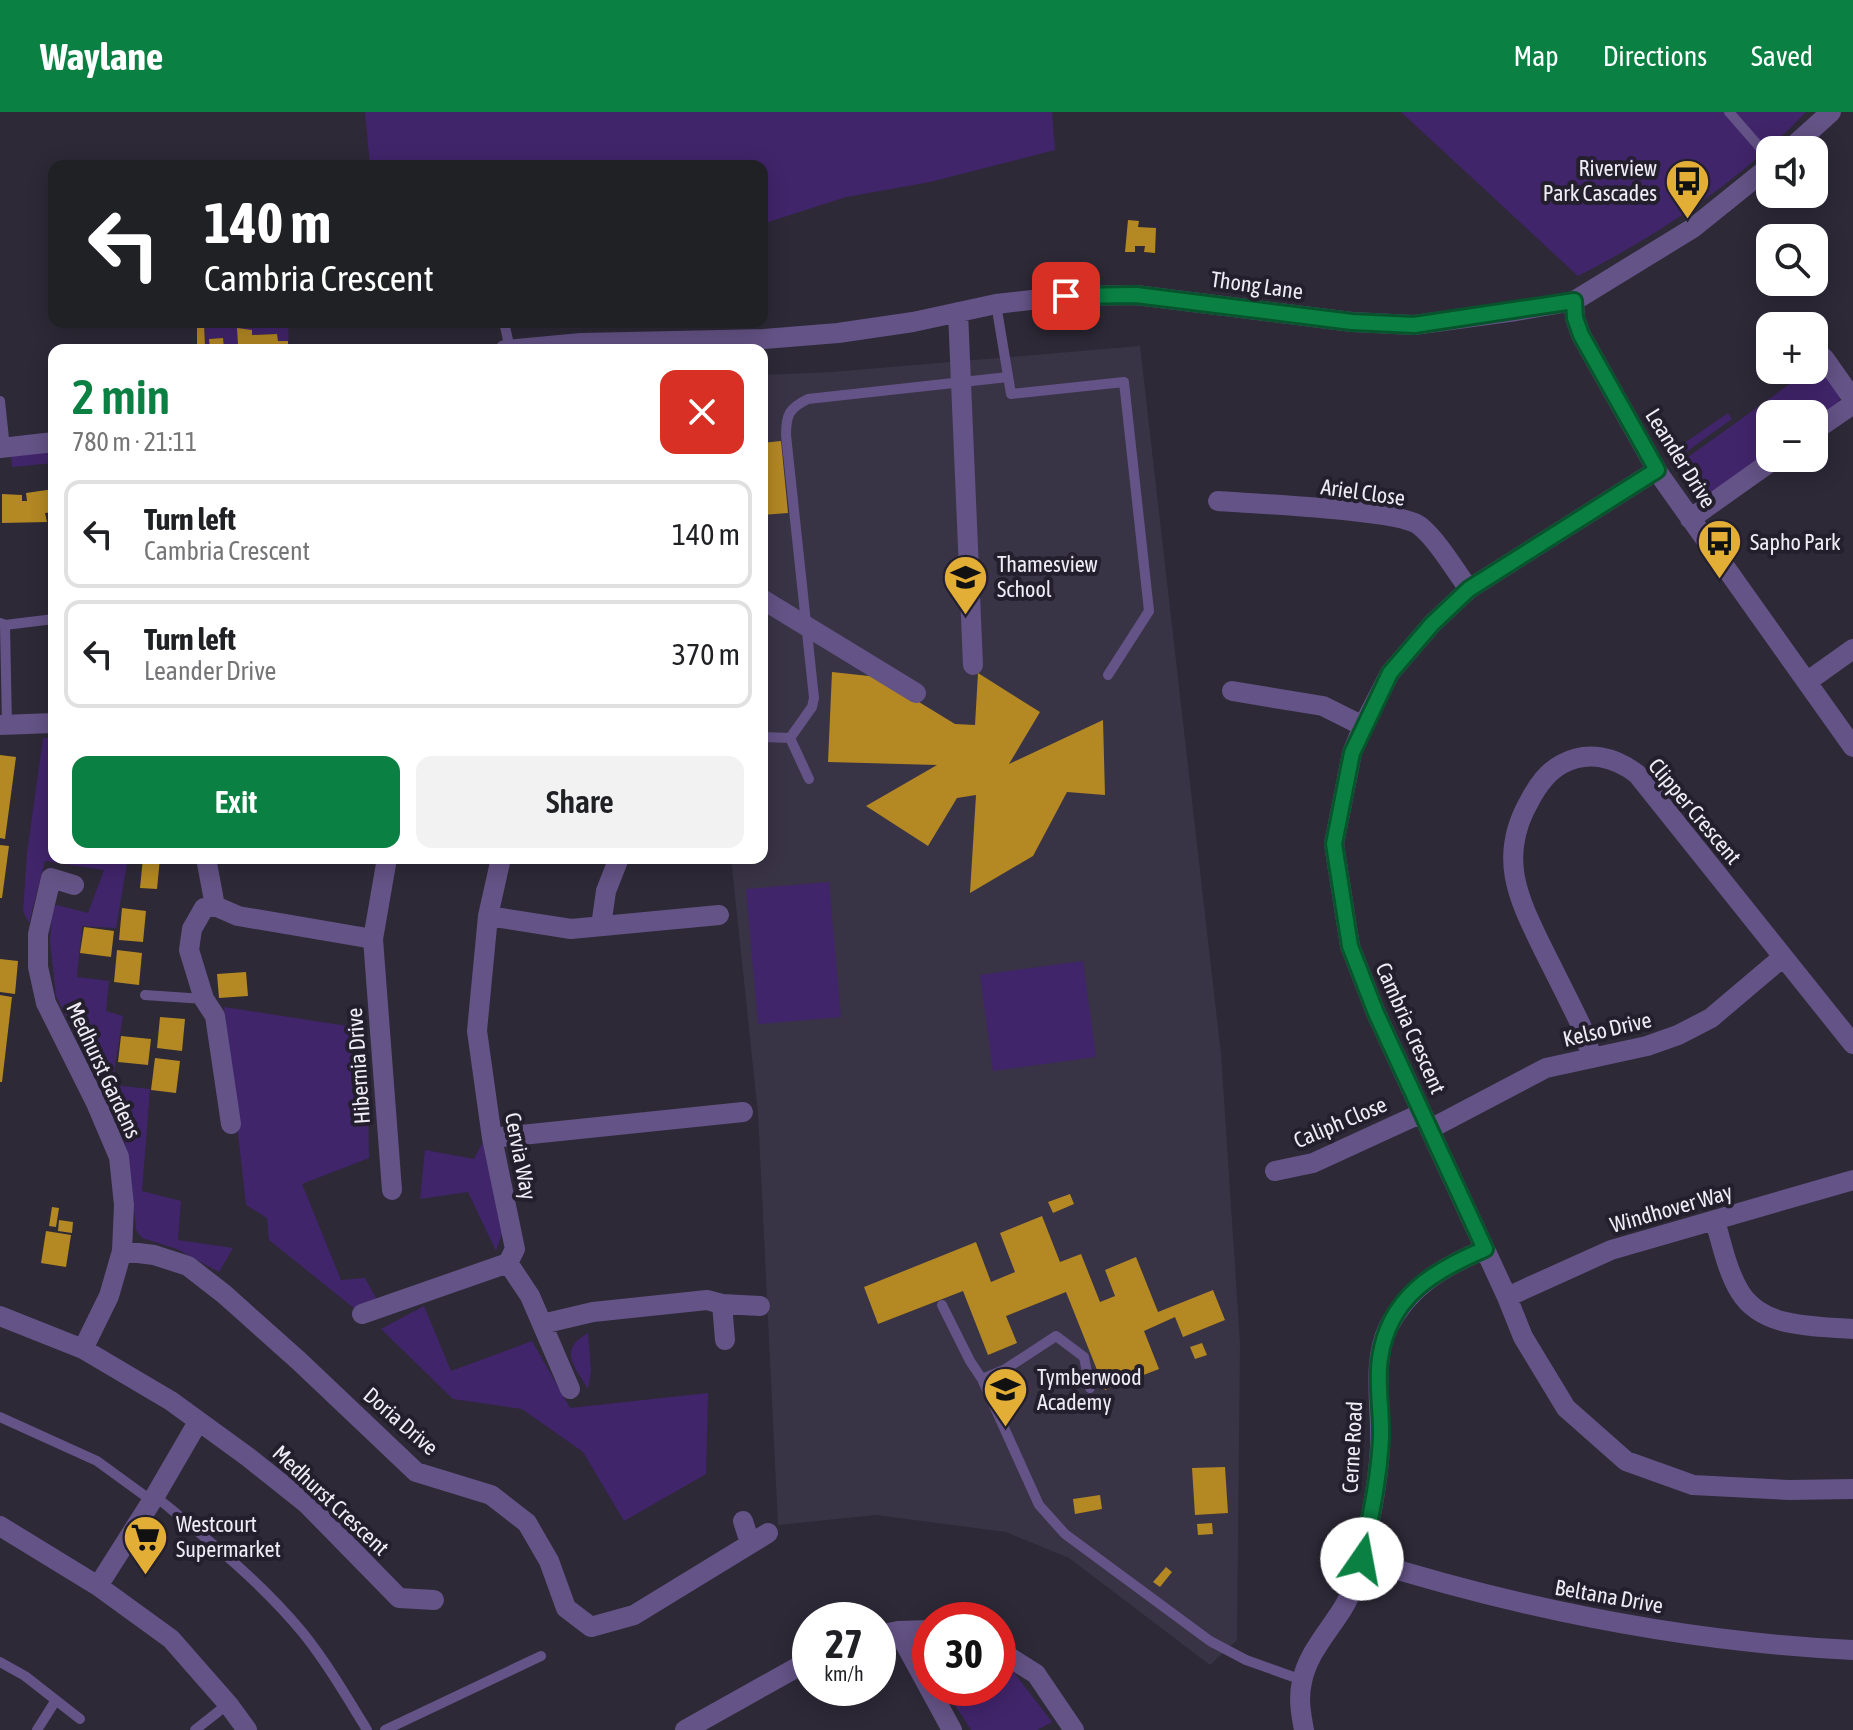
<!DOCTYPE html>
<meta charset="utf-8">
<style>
body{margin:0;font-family:"Asap Condensed",sans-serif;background:#f2f2f2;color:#202124;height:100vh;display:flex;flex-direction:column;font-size:30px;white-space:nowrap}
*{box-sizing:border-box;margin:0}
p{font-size:26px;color:#757577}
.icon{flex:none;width:44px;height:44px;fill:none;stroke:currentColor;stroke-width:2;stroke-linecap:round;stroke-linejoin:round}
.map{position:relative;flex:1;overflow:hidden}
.side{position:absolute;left:48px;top:232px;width:720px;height:520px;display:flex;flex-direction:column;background:#fff;border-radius:16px;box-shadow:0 4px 20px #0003}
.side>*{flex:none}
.banner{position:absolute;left:48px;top:48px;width:720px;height:168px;border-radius:16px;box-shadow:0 4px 20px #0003;background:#202124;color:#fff;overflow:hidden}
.controls{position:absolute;left:1756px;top:24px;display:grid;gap:16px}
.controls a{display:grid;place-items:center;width:72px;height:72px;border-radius:16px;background:#fff;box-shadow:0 4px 20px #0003;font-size:40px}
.speed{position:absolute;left:792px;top:1490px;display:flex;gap:16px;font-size:40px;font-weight:700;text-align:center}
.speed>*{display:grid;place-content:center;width:104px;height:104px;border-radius:50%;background:#fff;box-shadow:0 4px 20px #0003;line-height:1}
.speed small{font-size:20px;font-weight:400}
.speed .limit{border:12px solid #d22;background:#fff;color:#111}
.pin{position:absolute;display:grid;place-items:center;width:68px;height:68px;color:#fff;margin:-34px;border-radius:16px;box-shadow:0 4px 12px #0006}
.me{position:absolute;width:88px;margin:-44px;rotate:12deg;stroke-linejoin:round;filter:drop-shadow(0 0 6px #0008)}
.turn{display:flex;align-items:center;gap:28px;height:168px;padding:0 24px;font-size:36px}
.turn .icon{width:104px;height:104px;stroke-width:2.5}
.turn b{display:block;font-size:56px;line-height:68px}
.round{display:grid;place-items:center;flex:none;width:84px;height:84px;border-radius:16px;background:#f2f2f2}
.head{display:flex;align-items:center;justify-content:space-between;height:136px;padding:0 24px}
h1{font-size:48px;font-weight:600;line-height:60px;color:#0b8043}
.primary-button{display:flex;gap:16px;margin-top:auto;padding:16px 24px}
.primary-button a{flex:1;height:92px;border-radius:16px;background:#0b8043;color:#fff;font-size:32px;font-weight:600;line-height:92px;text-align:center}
.primary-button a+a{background:#f2f2f2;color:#202124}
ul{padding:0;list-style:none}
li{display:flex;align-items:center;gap:24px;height:108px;margin:0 16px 12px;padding:0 8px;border:4px solid #e0e0e0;border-radius:16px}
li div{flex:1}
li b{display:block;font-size:30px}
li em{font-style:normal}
header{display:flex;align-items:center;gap:48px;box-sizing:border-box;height:112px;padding:0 40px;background:#0b8043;color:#fff}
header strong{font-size:38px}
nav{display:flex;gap:44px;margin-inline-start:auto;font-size:28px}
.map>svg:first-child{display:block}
.built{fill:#393346}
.green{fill:#41256b}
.building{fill:#b48823}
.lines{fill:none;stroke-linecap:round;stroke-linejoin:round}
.lane{stroke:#645386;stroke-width:10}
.street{stroke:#645386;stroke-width:20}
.route-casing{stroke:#07532c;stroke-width:20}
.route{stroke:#0b8043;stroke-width:14}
.labels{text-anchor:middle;stroke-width:8;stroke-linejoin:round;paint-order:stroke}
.poi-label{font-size:22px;fill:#efecf6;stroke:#241f2d;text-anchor:start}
.street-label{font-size:22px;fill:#efecf6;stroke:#241f2d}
</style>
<header>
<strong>Waylane</strong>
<nav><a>Map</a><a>Directions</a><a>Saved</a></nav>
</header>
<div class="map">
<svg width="1853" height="1618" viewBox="0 0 1853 1618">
<rect width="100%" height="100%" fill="#2d2937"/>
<path class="built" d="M1140 234 1221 942 1240 1230 1237 1528 1210 1553 1069 1446 1006 1420 876 1403 778 1413 758 1002 731 746H762V263L832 260Z"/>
<path class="green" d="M365 0H1052L1055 38 930 70 846 85 762 112V54H370Z
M1401 0H1806C1742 67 1660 122 1578 164Z
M204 210H288L289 238 288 229H278L277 222 252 223 251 218H245L246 232 224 236 223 226 209 227V236L205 237Z
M1818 252 1840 285 1838 293 1814 311V302H1770V343L1709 388 1684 348 1809 258H1814Z
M1728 301 1732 307 1672 350 1667 343Z
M54 339V351L12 355 11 344Z
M43 626H54V746H128L116 816 82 814 77 865 109 869 106 899 123 904 112 973 150 977 142 1079 181 1089 178 1128 233 1136 219 1160 177 1137 142 1126 136 1118 132 1074 123 1019 56 884 50 829 52 797 57 793 88 801 104 758 45 749 29 811 23 799 27 741Z
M829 770 841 905 758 912 746 777Z
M1083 849 1096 945 993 959 980 863Z
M224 895 367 917 369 1046 302 1072 341 1168 365 1166 378 1190 355 1197 269 1128 267 1106 246 1093Z
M483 1030 503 1119 496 1139 468 1080 420 1087 425 1038 474 1047Z
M424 1194 451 1259 532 1229 570 1296 708 1281 706 1362 624 1409 583 1340 522 1297 453 1287 381 1217Z
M588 1221 591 1259 588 1277C574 1254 558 1238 588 1221Z
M998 1550 1012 1558 1052 1610 1037 1618H971L944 1576H998Z"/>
<path class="building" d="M1128 108 1139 109 1138 115 1156 116 1155 141 1144 140 1145 134H1135V140H1125Z
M197 212H204L205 234H197Z
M237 216 252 218V223L277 222 278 229H288V238H246V232L238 233Z
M223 226 224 236 240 234V238H210L209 227Z
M781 329 788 401 762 403V331Z
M54 377V400L45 401 47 410 2 411V382L22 383V389H27L26 381Z
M832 560 878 565 955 612 975 613 978 561 1040 600 1009 652 1103 608 1105 683 1067 680 1033 744 970 781 976 683 957 686 928 734 866 694 937 653 828 650Z
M0 643 16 645 5 727 0 726Z
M0 733 9 734 2 786H0Z
M143 746H160L157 777 140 776Z
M122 796 146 799 143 830 119 828Z
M84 815 114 819 111 845 80 841Z
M117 838 142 841 139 873 114 870Z
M0 847 18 849 15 882 0 880Z
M246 860 248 884 219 886 217 862Z
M0 883 12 885 2 970H0Z
M160 905 185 907 182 939 157 936Z
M121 924 151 927 148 953 118 950Z
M155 946 180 949 176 981 151 978Z
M1070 1082 1074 1092 1053 1101 1048 1090Z
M52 1095 59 1096 56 1115 49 1114Z
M1042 1104 1060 1150 1081 1142 1100 1190 1115 1184 1105 1158 1136 1145 1158 1200 1213 1178 1225 1208 1183 1225 1175 1205 1144 1219 1159 1257 1105 1278 1066 1180 1006 1204 1017 1231 988 1243 963 1179 878 1212 864 1175 976 1130 991 1170 1015 1160 1000 1121Z
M59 1108 73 1110 72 1121 58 1119Z
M46 1119 71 1123 66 1155 41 1151Z
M1202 1231 1207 1243 1195 1247 1190 1235Z
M1225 1355 1228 1401 1195 1403 1192 1356Z
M1100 1383 1102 1397 1075 1402 1073 1387Z
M1212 1411 1213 1422 1198 1423 1197 1412Z
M1166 1455 1172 1460 1160 1475 1153 1470Z"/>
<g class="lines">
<path class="lane" d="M1729 0 1770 47
M996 192 1011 282 1124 270 1149 499 1108 563
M504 210 510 237
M0 289 5 336
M0 511 5 513 7 613
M5 513 54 507
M762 625 790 626
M809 667 790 626 812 595 814 586 786 323C786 303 789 296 808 287L1008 265
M145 883 204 887
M942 1193 970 1249 982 1267 1039 1393 1065 1422 1210 1529 1246 1548 1302 1568
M982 1267 1004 1258 1056 1224 1084 1245 1090 1276
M0 1305 97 1349 152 1389
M155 1384C207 1427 260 1469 303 1521 327 1551 347 1585 367 1618
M0 1550 25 1564 80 1607
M37 1618 56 1588
M195 1618 228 1592
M385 1618 541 1544"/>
<path class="street" d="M1789 38 1831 0
M1574 189 1575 206 1581 223 1659 362 1853 635
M958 200 973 553
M505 238 581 231 764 227 838 221 913 210 996 192 1066 184 1136 183 1352 210 1414 213 1516 199 1574 189 1693 116 1770 54
M1824 246 1853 287
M1814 319 1853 292
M0 336 54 330
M1657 358 1469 477 1432 512 1390 561 1363 614 1352 641 1334 732 1350 834 1376 901 1507 1185 1523 1225 1566 1296 1626 1349 1693 1373 1789 1378 1853 1377
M1218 389C1253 392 1399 397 1420 414 1439 430 1454 457 1469 477
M1690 407 1776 346
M762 487 916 581
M1808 569 1853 537
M1232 579 1323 594 1363 614
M0 613 54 611
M206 746 215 794 238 804 373 827
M501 746 488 804 477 919 492 1026 515 1137 508 1151 530 1184 570 1277
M386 752 373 827 392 1078
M74 773 51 766 38 822V855L46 891 96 991 119 1045 124 1093 122 1139 109 1184 83 1237
M215 794 204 796 192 817 189 838 204 887 215 904 231 1012
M488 804 571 817 719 803
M601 814 606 779 619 746
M1591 945 1585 922C1572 894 1558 867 1544 839 1518 786 1497 745 1530 688 1538 673 1547 660 1562 652 1588 638 1615 645 1637 662L1853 932
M1430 1017 1546 956 1647 934 1678 923 1711 906 1783 845
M492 1026 743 1000
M1275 1059 1313 1051 1422 1001
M1715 1109C1722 1132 1727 1159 1740 1180 1763 1217 1814 1214 1853 1217
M122 1139 154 1143 188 1154 224 1182 299 1249 416 1360 491 1383 527 1411 549 1449 566 1496 591 1515 634 1503 768 1421
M1507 1185 1611 1138 1853 1068
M722 1192 760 1194
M362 1202 508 1151
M0 1204 83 1237 171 1289 248 1345 307 1392 399 1486 434 1488
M542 1212 593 1200 707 1188 722 1192 725 1228
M743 1409 750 1431
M0 1414 98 1474 171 1527 228 1592 247 1618
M1362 1447C1521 1497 1686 1530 1853 1538
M98 1474 155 1384 198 1310
M898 1519 952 1618
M878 1523 898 1519 930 1518
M998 1538 1036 1562 1074 1618
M685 1618 810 1548
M1304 1618C1301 1602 1298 1586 1302 1570 1307 1542 1329 1519 1343 1496 1353 1480 1358 1462 1362 1444 1370 1409 1378 1373 1380 1336 1382 1298 1371 1251 1388 1216 1409 1174 1443 1155 1485 1137"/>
</g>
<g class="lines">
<defs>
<path id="route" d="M1066 184 1136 183 1352 210 1414 213 1574 189 1575 206 1581 223 1657 358 1469 477 1432 512 1390 561 1352 641 1334 732 1350 834 1376 901 1485 1137C1433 1159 1389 1185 1380 1246 1376 1272 1382 1299 1381 1326 1379 1367 1370 1407 1362 1447"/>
</defs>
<use href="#route" class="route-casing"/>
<use href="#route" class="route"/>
</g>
<defs>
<symbol id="bus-pin" viewBox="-11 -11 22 30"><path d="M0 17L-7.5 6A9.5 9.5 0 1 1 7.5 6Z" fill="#e3ae35" stroke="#241f2d"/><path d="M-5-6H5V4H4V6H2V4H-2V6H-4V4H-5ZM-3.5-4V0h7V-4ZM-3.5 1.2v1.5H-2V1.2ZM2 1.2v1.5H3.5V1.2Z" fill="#111"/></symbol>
<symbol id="school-pin" viewBox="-11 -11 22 30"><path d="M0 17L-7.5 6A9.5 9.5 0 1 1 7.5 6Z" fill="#e3ae35" stroke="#241f2d"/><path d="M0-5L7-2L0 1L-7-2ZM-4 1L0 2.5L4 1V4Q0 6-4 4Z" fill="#111"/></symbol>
<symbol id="supermarket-pin" viewBox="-11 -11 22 30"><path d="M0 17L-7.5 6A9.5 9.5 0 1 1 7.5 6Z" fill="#e3ae35" stroke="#241f2d"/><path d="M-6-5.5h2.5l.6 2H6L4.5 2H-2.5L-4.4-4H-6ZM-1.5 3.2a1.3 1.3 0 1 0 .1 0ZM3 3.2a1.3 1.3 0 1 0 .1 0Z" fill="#111"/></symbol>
</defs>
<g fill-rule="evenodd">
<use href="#bus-pin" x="1662" y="44" width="51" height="69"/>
<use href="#bus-pin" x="1694" y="404" width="51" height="69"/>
<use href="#school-pin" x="940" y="440" width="51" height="69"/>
<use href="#school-pin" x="980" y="1252" width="51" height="69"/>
<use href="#supermarket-pin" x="120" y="1400" width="51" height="69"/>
</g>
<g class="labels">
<g class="poi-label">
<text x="1657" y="64" text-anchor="end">Riverview<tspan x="1657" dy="25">Park Cascades</tspan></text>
<text x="1750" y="438">Sapho Park</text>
<text x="997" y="460">Thamesview<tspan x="997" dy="25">School</tspan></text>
<text x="1037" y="1273">Tymberwood<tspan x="1037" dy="25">Academy</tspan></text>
<text x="176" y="1420">Westcourt<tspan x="176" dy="25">Supermarket</tspan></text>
</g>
<g class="street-label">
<text transform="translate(1257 173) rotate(8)" y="8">Thong Lane</text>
<text transform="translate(1681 346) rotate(58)" y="8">Leander Drive</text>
<text transform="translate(1363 380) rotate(8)" y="8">Ariel Close</text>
<text transform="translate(1695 699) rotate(50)" y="8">Clipper Crescent</text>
<text transform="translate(1411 916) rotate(66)" y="8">Cambria Crescent</text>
<text transform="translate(1607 917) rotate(-13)" y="8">Kelso Drive</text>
<text transform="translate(358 954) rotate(-94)" y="8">Hibernia Drive</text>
<text transform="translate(104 958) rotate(65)" y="8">Medhurst Gardens</text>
<text transform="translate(1340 1010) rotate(-23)" y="8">Caliph Close</text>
<text transform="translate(521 1044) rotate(79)" y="8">Cervia Way</text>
<text transform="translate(1671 1096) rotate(-16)" y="8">Windhover Way</text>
<text transform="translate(401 1309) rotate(41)" y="8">Doria Drive</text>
<text transform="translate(1352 1335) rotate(-87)" y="8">Cerne Road</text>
<text transform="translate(331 1388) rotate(43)" y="8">Medhurst Crescent</text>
<text transform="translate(1609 1484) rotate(10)" y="8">Beltana Drive</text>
</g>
</g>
</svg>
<div class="controls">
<a><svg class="icon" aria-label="sound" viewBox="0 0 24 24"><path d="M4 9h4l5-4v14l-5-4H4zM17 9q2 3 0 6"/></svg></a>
<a><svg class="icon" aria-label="search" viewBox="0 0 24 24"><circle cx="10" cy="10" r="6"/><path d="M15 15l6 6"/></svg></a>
<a>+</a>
<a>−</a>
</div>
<div class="speed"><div>27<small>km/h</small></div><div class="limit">30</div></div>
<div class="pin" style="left:1066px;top:184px;background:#d93025"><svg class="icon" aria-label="arrive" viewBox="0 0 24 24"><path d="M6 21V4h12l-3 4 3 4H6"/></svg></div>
<svg class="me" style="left:1362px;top:1447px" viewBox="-20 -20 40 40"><circle r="19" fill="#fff"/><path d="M0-13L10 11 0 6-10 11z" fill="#0b8043"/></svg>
<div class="banner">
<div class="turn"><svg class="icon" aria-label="left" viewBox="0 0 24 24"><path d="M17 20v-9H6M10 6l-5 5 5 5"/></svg><div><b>140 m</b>Cambria Crescent</div></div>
</div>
<section class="side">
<div class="head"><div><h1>2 min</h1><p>780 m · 21:11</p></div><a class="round" style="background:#d93025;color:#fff"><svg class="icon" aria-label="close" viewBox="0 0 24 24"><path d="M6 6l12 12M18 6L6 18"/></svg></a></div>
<ul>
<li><svg class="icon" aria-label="left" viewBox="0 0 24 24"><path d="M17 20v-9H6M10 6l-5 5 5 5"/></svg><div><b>Turn left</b><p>Cambria Crescent</p></div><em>140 m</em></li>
<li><svg class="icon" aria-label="left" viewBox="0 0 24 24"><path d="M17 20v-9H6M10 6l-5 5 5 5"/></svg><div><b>Turn left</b><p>Leander Drive</p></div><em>370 m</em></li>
</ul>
<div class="primary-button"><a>Exit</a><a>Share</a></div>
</section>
</div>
